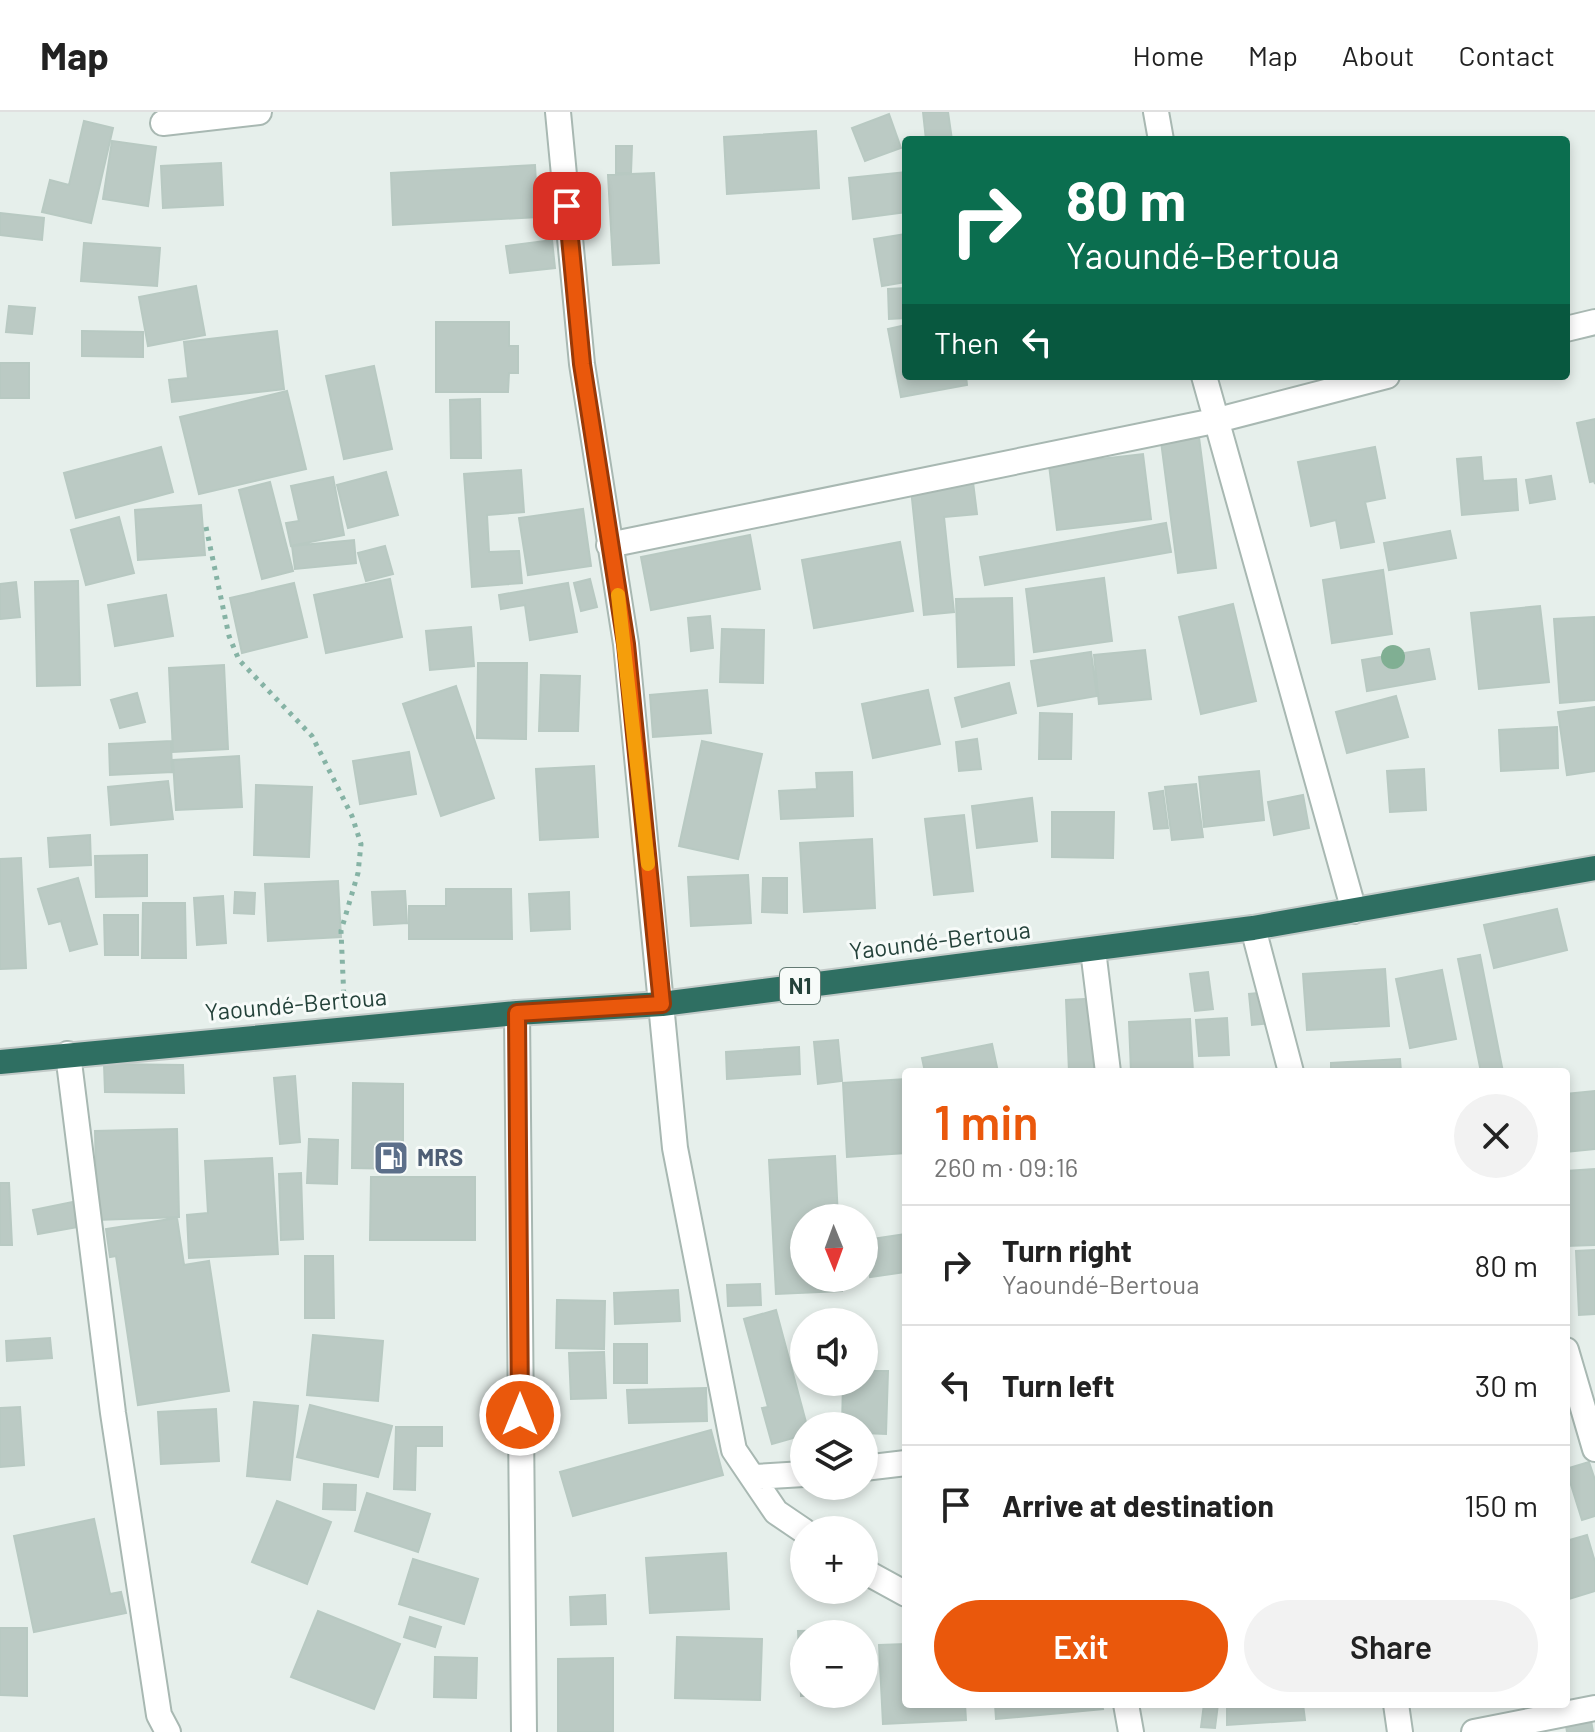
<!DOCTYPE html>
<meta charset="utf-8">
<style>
body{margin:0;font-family:Barlow,sans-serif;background:#f2f2f2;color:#222;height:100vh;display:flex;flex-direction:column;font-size:30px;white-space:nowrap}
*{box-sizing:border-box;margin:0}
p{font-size:26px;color:#767676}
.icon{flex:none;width:44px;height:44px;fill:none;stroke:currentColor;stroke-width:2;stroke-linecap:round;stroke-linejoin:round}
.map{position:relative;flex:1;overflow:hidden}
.panel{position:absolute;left:902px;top:956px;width:668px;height:640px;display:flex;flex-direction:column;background:#fff;border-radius:8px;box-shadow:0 4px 12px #0003}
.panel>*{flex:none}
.hud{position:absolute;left:902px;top:24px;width:668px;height:244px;border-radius:8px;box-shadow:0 4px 12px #0003;background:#0b6e4f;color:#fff;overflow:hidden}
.needle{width:52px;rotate:179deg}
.controls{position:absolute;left:790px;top:1092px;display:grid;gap:16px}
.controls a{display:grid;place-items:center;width:88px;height:88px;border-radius:50%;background:#fff;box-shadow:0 4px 12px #0003;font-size:40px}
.pin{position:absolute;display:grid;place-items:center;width:68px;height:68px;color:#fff;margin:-34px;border-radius:16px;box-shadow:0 4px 12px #0006}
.me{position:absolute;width:88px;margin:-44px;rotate:0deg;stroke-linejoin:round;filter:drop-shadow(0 0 6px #0008)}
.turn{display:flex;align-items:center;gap:28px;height:168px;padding:0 32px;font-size:36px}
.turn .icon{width:104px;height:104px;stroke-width:2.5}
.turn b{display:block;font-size:56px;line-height:68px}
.then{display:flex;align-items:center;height:76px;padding:0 32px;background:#0003;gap:16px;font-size:30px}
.round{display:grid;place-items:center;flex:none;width:84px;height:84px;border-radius:42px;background:#f2f2f2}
.headline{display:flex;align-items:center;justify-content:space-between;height:136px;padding:0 32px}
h1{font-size:48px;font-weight:600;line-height:60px;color:#ea580c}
.action{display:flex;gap:16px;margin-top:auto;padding:16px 32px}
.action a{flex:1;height:92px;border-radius:48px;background:#ea580c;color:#fff;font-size:32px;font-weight:600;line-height:92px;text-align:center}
.action a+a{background:#f2f2f2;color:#222}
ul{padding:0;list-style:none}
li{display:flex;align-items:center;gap:24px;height:120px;padding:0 32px;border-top:2px solid #e0e0e0}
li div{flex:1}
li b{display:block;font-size:30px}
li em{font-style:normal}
header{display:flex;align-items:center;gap:48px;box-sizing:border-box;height:112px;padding:0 40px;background:#fff;border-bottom:2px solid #e0e0e0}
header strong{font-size:38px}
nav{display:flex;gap:44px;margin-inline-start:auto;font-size:28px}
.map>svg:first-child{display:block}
.building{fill:#bbcac4;stroke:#b8c9c2;stroke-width:2}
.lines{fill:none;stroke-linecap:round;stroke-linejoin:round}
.minor-casing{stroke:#a8b8b2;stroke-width:28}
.highway-casing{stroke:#c2cac8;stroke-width:28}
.path{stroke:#86b3a5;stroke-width:5;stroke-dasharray:4 6;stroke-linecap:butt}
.minor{stroke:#fff;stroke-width:24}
.highway{stroke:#2f6f62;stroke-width:24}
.tree{fill:#80af93}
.route-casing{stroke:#983908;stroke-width:20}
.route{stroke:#ea580c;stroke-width:14}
.slow{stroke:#f59e0b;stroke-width:14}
.labels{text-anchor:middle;stroke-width:6;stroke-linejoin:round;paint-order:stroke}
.shield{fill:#f7fbf9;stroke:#637a73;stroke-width:2}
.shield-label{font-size:22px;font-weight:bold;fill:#24423a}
.street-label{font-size:24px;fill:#24423a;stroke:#f7fbf9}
.service-label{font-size:24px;font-weight:bold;fill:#4e5e75;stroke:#f7fbf9;text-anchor:start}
</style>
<header>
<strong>Map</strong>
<nav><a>Home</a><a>Map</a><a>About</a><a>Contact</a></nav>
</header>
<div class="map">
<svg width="1595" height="1620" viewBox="0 0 1595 1620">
<rect width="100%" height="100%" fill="#e6efeb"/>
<path class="building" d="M923 0H948L952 28H926Z
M889 2 901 36 865 49 852 16Z
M84 9 113 16 91 111 42 100 50 68 69 73Z
M816 19 819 76 727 82 724 25Z
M112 29 156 35 148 94 103 87Z
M616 34H632L631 61H616Z
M221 51 223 93 163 96 161 54Z
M535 53 538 105 393 113 391 61Z
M906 60V100L853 107 849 66Z
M654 61 659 151 613 153 608 63Z
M0 101 44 106 42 128 0 123Z
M906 122V170L882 174 874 127Z
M552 128 555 156 510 161 506 134Z
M84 131 160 136 157 174 81 169Z
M196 174 205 223 148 234 139 185Z
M906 176V206L889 207 888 177Z
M9 194 35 196 32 222 6 220Z
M436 210H509V234H518V261H509L508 280H436Z
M906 213V264H966L967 273 901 285 888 217Z
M82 219 143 220V245L82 244Z
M277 219 284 277 172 290 169 268 188 266 184 230Z
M0 251H29V286H0Z
M374 254 392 337 344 347 326 264Z
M287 279 306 357 199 382 180 305Z
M480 287 481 346H451L450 288Z
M1595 307V372L1594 369 1590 370 1577 311Z
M1197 310 1216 456 1178 461 1159 314Z
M161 335 173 380 76 406 64 361Z
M1375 335 1385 386 1365 390 1374 430 1341 436 1336 408 1311 414 1298 350Z
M1143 342 1151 407 1057 418 1049 353Z
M1481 345 1483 369 1516 367 1518 398 1462 403 1457 347Z
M521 358 524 400 487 403 489 440 519 439 522 471 472 475 464 362Z
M386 360 398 403 348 416 337 373Z
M1551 364 1555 387 1530 391 1526 368Z
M333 365 344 423 291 434 286 411 299 409 291 374Z
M270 370 293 459 262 467 239 378Z
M973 370 977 402 944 405 954 500 924 503 911 377Z
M201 393 205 443 138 448 135 398Z
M583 397 591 454 528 463 519 406Z
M119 405 134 461 86 473 71 418Z
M1166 411 1171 440 985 473 980 445Z
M1450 419 1456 446 1389 458 1384 431Z
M750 423 760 477 651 498 641 445Z
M354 428 356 451 295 457 292 434Z
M900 430 913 499 814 516 802 448Z
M385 434 393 462 366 469 358 441Z
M1383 458 1392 522 1332 531 1323 468Z
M1104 466 1112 529 1034 540 1026 477Z
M390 467 402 525 326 541 314 483Z
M590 467 597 495 581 499 574 471Z
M78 469 80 573 37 574 35 470Z
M16 470 20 505 0 507V472Z
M294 471 307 525 242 541 230 486Z
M568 471 577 520 530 528 525 493 501 497 499 483Z
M166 483 173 524 115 534 108 493Z
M1012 486 1014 553 958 555 956 487Z
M1233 492 1256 589 1201 602 1179 505Z
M1540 494 1549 570 1479 577 1471 501Z
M710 504 713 536 691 539 688 506Z
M1594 505 1595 588 1560 591 1554 507Z
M471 515 474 554 430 558 426 519Z
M722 517 764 518 763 571 720 570Z
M1429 537 1435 567 1367 579 1362 548Z
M1145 538 1151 587 1099 592 1094 543Z
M1091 540 1097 584 1038 594 1031 549Z
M478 551H527L526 627 477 626Z
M224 553 228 637 173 640 169 556Z
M541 563 580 564 578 619H539Z
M1009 571 1016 601 962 615 955 586Z
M456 574 494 686 441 704 403 592Z
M707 578 711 621 653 625 650 583Z
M928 578 940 632 873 646 862 592Z
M137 581 145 610 120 616 111 588Z
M1396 584 1408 625 1347 641 1336 600Z
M1595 595V659L1567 663 1558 600Z
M1040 601 1072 602 1071 647H1039Z
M1557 615 1558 656 1501 659 1499 618Z
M977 627 981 657 959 659 956 630Z
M171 629 172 660 110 663 109 632Z
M702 629 762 642 738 747 679 734Z
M409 640 416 682 360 692 353 649Z
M239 644 242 695 176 698 173 648Z
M594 654 598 725 540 728 536 657Z
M1424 657 1426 698 1390 700 1387 659Z
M1259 659 1264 708 1204 715 1199 665Z
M852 660 853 704 781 707 779 679 817 677 816 661Z
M168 669 173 707 111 713 108 675Z
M1196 672 1203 725 1172 728 1165 675Z
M256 673 312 675 309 745 254 743Z
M1163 679 1168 716 1154 717 1149 681Z
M1303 683 1309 716 1274 723 1268 690Z
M1032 686 1037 729 977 736 972 694Z
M1052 700H1114L1113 746 1052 745Z
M964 703 973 779 934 783 925 707Z
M90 723 91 753 50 755 48 726Z
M872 727 875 796 804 800 800 731Z
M147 743V784L96 785 95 744Z
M21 746 26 856 0 857V747Z
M748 763 751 811 691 814 688 765Z
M78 766 97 832 70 839 61 809 49 812 38 777Z
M763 766H787V801L762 800Z
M338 769 341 825 268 829 265 772Z
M446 777H511L512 827H409V794H446Z
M405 779 407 811 374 813 372 780Z
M235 780 255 781 254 802 234 801Z
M569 780 570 817 531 819 529 782Z
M223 784 226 831 197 833 194 786Z
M143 791H185L186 846H142Z
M1557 797 1567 838 1494 856 1484 813Z
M104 803H138V843H105Z
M1480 843 1503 960H1481L1458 847Z
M1385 857 1389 914 1307 918 1303 862Z
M1442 858 1456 927 1410 936 1396 867Z
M1208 860 1213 897 1195 899 1190 862Z
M1280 879 1283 910 1252 913 1249 882Z
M1104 886 1107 960H1069L1066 888Z
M1227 906 1229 943 1199 944 1196 908Z
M1190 907 1193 960H1131L1129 910Z
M838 928 842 969 818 972 814 930Z
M992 932 998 960H925L922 946Z
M799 935 800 962 727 967 726 940Z
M1400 947 1401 960H1331V951Z
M104 952 183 953 184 981 105 980Z
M295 964 300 1030 280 1032 274 966Z
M906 967V1041L847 1045 843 971Z
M353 971 403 972V1057L352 1056Z
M1595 979V1037L1566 1040V982Z
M177 1017 179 1105 97 1108 95 1019Z
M309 1027 338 1028 337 1072 307 1071Z
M835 1044 838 1106H804V1166H841L842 1179 776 1182 769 1048Z
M272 1046 278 1142 189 1146 187 1103 208 1101 205 1049Z
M1595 1057V1133L1566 1134V1059Z
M301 1061 303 1127 281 1128 279 1062Z
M371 1065H475V1128H370Z
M0 1071H9L12 1133H0Z
M73 1090 78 1115 38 1122 33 1098Z
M177 1106 184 1153 209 1149 229 1279 138 1293 116 1144 110 1145 106 1117Z
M906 1122V1160L870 1165 865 1128Z
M1595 1138V1202L1579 1203 1576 1139Z
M305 1144H333L334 1206H305Z
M760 1172 761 1193 728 1194 727 1173Z
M678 1178 680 1209 615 1212 614 1181Z
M557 1188 605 1189 604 1237 556 1236Z
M776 1198 807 1314 804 1323 772 1332 762 1296 768 1295 744 1207Z
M313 1223 383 1229 378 1289 307 1283Z
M50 1226 52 1246 7 1249 6 1229Z
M614 1232H647V1271H614Z
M604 1240 606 1286 571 1287 569 1241Z
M864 1259H888L886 1322 864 1321V1314H842L843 1270H864Z
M706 1276 707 1309 629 1311 627 1278Z
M254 1290 298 1294 290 1368 247 1364Z
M310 1293 392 1314 378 1365 297 1345Z
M20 1295 24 1353 0 1355V1296Z
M216 1297 219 1349 161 1352 158 1300Z
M396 1315H442V1334H416L415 1378 394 1377Z
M711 1318 723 1363 573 1404 560 1360Z
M1589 1350 1595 1368V1404L1582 1408 1566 1357Z
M324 1372 356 1373 355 1398 323 1397Z
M367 1381 430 1402 418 1440 355 1419Z
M277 1389 331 1410 307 1472 252 1450Z
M94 1407 110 1482 121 1480 126 1501 34 1520 14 1424Z
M1587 1423 1595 1450V1479L1566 1488V1429Z
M726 1441 729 1497 650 1501 646 1446Z
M413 1447 478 1467 464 1512 399 1492Z
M605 1483 606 1512 571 1513 570 1485Z
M318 1499 400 1532 374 1597 291 1565Z
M410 1505 441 1515 435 1535 404 1525Z
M0 1516H27V1584L0 1583Z
M838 1518V1522H804V1582H841L801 1584 798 1519Z
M677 1525 762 1527 760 1588 675 1586Z
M906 1532V1592H965L966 1608 883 1612 879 1533Z
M435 1545 477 1546 476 1586 434 1585Z
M613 1546V1620H558V1547Z
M1588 1590 1593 1620H1567L1563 1594Z
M995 1592H1102L1103 1597 996 1607Z
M1204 1592H1218L1215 1616 1201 1615Z
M1227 1592H1303L1305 1608 1227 1613Z"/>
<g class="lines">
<defs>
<path id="minor" d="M558 0 582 252 626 532 675 1036 734 1338 776 1400 804 1419
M1156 0 1161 28
M163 11 259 0
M1566 217 1595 210
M1204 264 1354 799
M609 433 1214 309 1387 264
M1253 816 1291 960
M1093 838 1108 960
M517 901 524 1620
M68 942 113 1301 159 1603 168 1620
M1566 1238 1595 1337
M864 1356 906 1351
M755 1365 804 1362
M864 1459 906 1482
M1126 1592 1131 1620
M1396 1592 1400 1620
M1474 1620 1595 1596"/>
<path id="highway" d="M0 950 517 901 662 892 1253 816 1595 756"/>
</defs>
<use href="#minor" class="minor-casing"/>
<use href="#highway" class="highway-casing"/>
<path class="path" d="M206 415 229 524 239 548 312 624 352 704 361 732 358 761 341 819 344 888"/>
<use href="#minor" class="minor"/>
<use href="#highway" class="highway"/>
</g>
<circle class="tree" cx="1393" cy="545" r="12"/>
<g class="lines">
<defs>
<path id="route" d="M520 1303 517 901 662 892 626 532 582 252 567 94"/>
</defs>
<use href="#route" class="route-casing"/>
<use href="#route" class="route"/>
<path class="slow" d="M618 483 648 752"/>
</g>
<defs>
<symbol id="fuel-square" viewBox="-11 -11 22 22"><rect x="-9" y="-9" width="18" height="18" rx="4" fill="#5c6f8a" stroke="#f7fbf9"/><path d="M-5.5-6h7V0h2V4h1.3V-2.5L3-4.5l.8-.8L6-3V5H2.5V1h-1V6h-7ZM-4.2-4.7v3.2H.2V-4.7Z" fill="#fff"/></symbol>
</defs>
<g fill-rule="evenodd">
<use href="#fuel-square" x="371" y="1026" width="40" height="40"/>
</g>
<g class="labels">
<rect class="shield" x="780" y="856" width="40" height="36" rx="6"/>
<g class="shield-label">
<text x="800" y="882">N1</text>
</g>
<g class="street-label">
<text transform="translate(940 829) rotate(-7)" y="8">Yaoundé-Bertoua</text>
<text transform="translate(296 893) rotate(-5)" y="8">Yaoundé-Bertoua</text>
</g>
<g class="service-label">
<text x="417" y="1054">MRS</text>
</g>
</g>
</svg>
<div class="controls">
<a><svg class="needle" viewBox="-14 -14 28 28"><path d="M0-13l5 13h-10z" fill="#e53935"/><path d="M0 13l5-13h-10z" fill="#767676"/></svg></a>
<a><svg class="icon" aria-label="sound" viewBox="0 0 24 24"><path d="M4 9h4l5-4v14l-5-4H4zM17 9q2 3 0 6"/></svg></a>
<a><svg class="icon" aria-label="layers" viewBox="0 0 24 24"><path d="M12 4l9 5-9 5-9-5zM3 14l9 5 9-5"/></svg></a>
<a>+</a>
<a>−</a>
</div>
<div class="pin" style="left:567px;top:94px;background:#d93025"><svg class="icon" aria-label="arrive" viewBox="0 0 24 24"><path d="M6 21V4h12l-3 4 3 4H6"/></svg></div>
<svg class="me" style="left:520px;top:1303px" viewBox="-20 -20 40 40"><circle r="17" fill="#ea580c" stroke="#fff" stroke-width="3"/><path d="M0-11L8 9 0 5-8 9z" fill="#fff"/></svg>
<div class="hud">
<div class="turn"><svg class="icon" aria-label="right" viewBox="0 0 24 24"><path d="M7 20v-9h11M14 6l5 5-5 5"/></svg><div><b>80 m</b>Yaoundé-Bertoua</div></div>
<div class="then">Then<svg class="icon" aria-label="left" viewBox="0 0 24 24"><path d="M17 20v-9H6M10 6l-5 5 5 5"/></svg></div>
</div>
<section class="panel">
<div class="headline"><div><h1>1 min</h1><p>260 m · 09:16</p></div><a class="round"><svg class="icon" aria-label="close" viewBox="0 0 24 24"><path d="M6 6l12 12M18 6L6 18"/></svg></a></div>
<ul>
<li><svg class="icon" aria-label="right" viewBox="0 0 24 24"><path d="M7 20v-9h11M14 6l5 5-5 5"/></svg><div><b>Turn right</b><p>Yaoundé-Bertoua</p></div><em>80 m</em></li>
<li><svg class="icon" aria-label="left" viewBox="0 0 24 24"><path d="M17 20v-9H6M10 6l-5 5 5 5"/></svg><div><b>Turn left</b></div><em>30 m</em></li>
<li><svg class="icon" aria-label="arrive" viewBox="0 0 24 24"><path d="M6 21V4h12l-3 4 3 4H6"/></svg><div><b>Arrive at destination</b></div><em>150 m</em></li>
</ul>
<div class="action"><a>Exit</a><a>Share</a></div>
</section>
</div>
